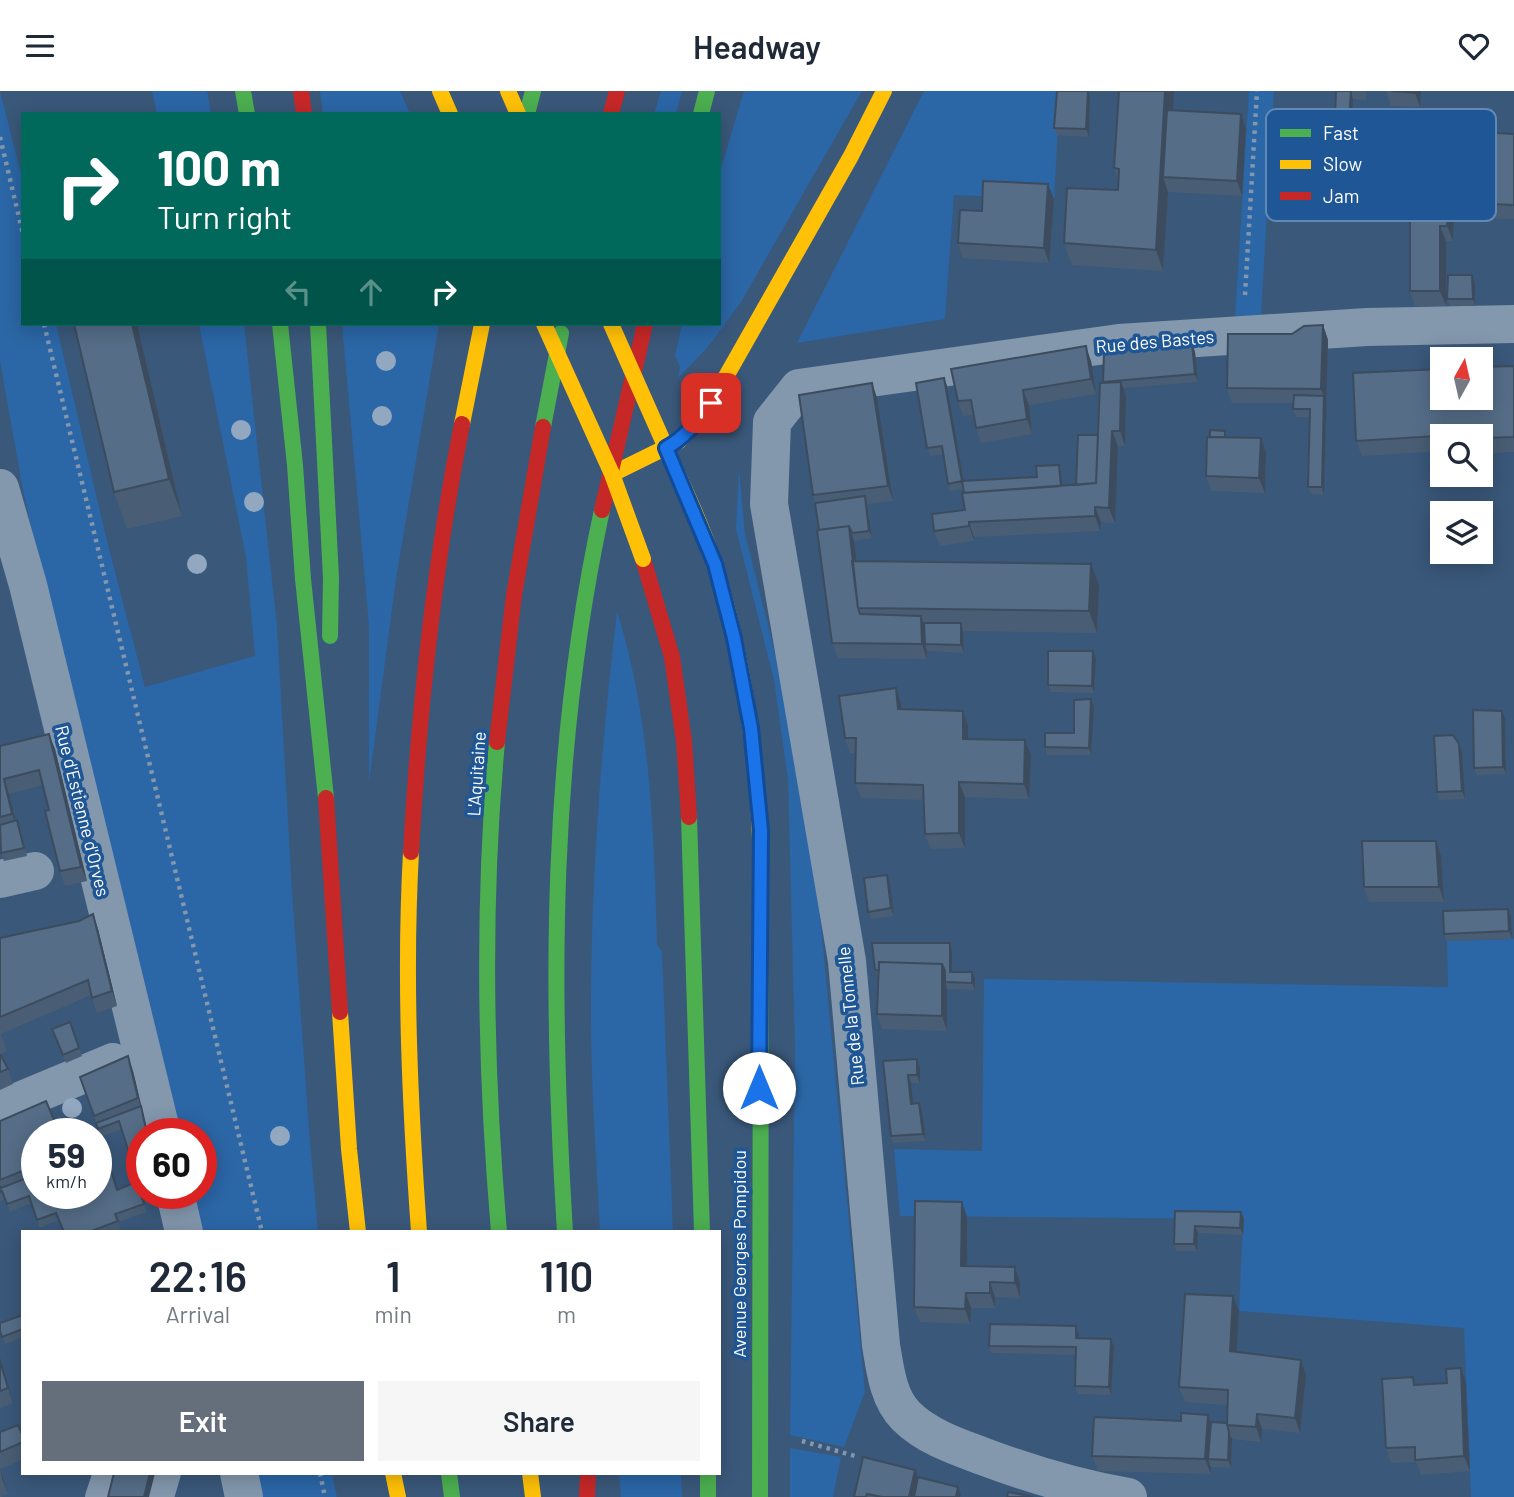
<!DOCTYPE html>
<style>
body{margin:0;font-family:Barlow,sans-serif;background:#f6f6f7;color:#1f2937;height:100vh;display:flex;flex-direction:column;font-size:26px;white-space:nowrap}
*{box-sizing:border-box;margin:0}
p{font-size:23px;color:#747a83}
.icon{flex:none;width:38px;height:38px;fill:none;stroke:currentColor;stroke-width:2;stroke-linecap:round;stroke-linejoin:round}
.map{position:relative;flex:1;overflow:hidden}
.side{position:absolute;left:21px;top:1139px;width:700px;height:245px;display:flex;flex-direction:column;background:#fff;border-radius:0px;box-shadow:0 4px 18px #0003}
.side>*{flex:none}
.guide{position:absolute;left:21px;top:21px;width:700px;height:214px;border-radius:0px;box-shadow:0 4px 18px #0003;background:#00695c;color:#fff;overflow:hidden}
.needle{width:46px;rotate:8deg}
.controls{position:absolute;left:1430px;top:256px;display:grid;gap:14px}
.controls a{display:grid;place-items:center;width:63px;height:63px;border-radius:0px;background:#fff;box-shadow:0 4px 18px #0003;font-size:35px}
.speed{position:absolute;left:21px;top:1027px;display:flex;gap:14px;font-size:35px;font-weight:700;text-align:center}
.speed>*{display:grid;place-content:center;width:91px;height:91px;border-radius:50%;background:#fff;box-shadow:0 4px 18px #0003;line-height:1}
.speed small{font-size:18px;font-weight:400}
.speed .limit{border:10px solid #d22;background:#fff;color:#111}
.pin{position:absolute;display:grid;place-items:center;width:60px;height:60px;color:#fff;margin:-30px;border-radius:14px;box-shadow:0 4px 10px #0006}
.me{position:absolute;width:77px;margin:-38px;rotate:0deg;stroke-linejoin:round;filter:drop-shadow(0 0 5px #0008)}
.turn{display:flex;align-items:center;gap:24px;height:147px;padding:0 21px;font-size:32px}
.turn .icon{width:91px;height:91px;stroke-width:2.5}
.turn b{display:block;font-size:49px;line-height:60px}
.lanes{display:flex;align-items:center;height:66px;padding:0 21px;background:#0003;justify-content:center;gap:35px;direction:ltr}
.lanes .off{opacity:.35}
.eta{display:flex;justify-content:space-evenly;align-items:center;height:119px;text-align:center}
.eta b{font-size:42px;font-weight:600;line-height:49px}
.primary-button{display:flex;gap:14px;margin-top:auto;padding:14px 21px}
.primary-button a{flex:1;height:80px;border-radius:0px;background:#656f7c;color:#fff;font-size:28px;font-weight:600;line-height:80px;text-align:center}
.primary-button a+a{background:#f6f6f7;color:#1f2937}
header{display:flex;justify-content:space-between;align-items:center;height:91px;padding:0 21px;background:#fff;font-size:32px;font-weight:600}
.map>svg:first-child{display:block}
.green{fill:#2b66a6}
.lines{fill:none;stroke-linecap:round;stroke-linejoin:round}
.path{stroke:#8397ad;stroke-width:4.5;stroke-dasharray:3.5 5;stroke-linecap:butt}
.lane{stroke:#8397ad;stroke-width:26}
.street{stroke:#8397ad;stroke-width:38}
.fast{stroke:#4caf50;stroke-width:16}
.slow{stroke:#ffc107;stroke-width:16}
.jam{stroke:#c62828;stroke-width:16}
.slow-bridge{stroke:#ffc107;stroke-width:16}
.tree{fill:#91a8c0}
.wall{fill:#495e74}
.shaded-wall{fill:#3c4c5e}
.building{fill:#556d87;stroke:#3c4c5e;stroke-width:2}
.route-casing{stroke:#114b97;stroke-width:18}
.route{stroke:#1a73e8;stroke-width:12}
.labels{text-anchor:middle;stroke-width:7;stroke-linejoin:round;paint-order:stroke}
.street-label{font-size:18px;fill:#fff;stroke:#1f5695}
.key{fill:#1f5695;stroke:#6289b5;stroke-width:2}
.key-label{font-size:19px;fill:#fff}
</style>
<header><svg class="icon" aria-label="menu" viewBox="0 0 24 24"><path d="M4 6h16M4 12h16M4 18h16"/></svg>Headway<svg class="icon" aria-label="heart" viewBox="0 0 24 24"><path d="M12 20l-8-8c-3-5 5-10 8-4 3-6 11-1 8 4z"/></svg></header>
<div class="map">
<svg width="1514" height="1406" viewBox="0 0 1514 1406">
<rect width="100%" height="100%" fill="#3a587a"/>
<path class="green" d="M0 0 23 91V233H56L107 450 145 596 255 565 246 466 199 233H244L277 535 292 801 310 1051 318 1141H194L185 1103 201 1102V1043H171L95 727 22 394 0 270Z
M152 0H207L211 23H157Z
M320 0H400L410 23H323Z
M661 0H682L676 23H654Z
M744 0H862L741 211 708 256 678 287 680 276 675 265 682 233H719V84Z
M924 0H1060L1054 108 954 104 945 228 797 252Z
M1249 0H1274L1261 224 1235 226Z
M342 233H439L396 488 369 692V535Z
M739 377 745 443 787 610 809 739 821 834 865 1301 844 1356 790 1344 795 959 788 689 774 589 736 438Z
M617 520C651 629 654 742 657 854L662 860 673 1141H600C596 1061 590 982 591 902 592 774 602 647 617 520Z
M1514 848V1406H1471L1464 1237 1239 1220 1243 1128 900 1125 894 1058 982 1060 984 888 1448 896 1447 850Z
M790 1357 841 1366 833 1406H790Z
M249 1383H332L337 1406H254Z
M619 1383H681L682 1406H621Z"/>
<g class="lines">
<path class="path" d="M0 46 23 143
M1245 204 1257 0
M44 233 262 1141
M802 1350 855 1365
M320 1382 325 1406"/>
<path class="lane" d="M98 1406 106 1382
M161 1406 168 1382"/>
<path class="street" d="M0 397 28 494 162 1043
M0 788 35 780
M0 1018 113 971
M175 1102 184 1141
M239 1382 244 1406
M1128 1406C1077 1397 1030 1383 982 1365 955 1355 926 1345 906 1325 888 1307 885 1278 881 1254L847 870 769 413 772 331 799 297 1119 252 1367 236 1514 233"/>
<path class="fast" d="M243 0 247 23
M527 23 533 0
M701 23 707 0
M280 233 295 374 303 488 326 707
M318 233 331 487 330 545
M543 336 561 242
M497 651C482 814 485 978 499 1141
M689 726 702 1141
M565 1141C550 897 550 659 602 419
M449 1382 452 1406
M708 1382V1406
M760 1406 761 790"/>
<path class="slow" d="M440 0 450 23
M508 0 518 23
M462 333 482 233
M666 357C681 391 698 425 710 460 744 557 761 687 761 790
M612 383 679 350 711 312 851 65 884 0
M411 761C404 888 410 1014 419 1141
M340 921 349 1058 358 1141
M393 1382 398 1406
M530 1382 533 1406"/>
<path class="jam" d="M301 0 304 23
M611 23 617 0
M602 419 645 233
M643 468 672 566 684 650 689 726
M497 651 514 504 543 336
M326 707 340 921
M411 761C419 618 434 474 462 333
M587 1406 588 1382"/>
<path class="slow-bridge" d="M544 233 612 383 643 468
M611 233 666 357"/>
</g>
<g class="tree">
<circle cx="386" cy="270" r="10"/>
<circle cx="382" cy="325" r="10"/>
<circle cx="241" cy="339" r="10"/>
<circle cx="254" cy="411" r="10"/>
<circle cx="197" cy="473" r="10"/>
<circle cx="72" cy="1017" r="10"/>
<circle cx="280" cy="1045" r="10"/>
</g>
<path class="wall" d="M1336 0H1366V9L1353 8 1352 37 1338 35 1335 28Z
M1386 0H1421L1420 16 1391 15Z
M1090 6 1089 46 1057 44 1054 37Z
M1173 19 1241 23 1246 38 1242 105 1168 101 1163 180 1072 174 1064 152 1118 99 1119 91 1114 77Z
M1514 43V128L1454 126 1453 150H1446V215H1415L1410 200 1425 123 1429 112 1430 85H1416L1413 77 1451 53Z
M1383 76 1386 83 1383 113 1364 111 1361 104Z
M1054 108 1049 172 963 167 958 152 982 120Z
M1472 184 1475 192V215H1450L1447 208Z
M74 233H137L182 425 127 438 114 401Z
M1323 234 1328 249 1324 404 1311 403 1308 396 1310 326H1296L1293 318V312H1232L1227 297 1292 243Z
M1192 253 1195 261 1198 291 1123 297 1126 305 1125 355H1118L1115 432 1101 431 1100 440 974 446V450L940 455 934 440 965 419 963 398 950 400 948 393 943 363 930 365 927 357 944 287 947 295 963 390 1037 386 1061 381 1063 395 1076 394 1098 344 1103 291Z
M1091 270 1096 303 1029 314 1032 343 981 352 976 337 973 324 963 325 958 310Z
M1514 275V361L1492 362 1490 357 1480 358V345H1442V360L1362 365 1356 350Z
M872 292 877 307 893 410 868 413 872 447 854 450 857 470 1099 494 1097 542 963 540 964 562 927 560V568L838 567 832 552 815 412 813 404Z
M1227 347 1266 362 1265 402 1211 400 1206 385Z
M1096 568 1094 602 1051 601 1048 594Z
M1091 608 1094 616 1091 664H1047L1045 656 1074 642Z
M901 612 902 618 963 620 968 635V648L1025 649 1031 664 1029 708 965 706V757L931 758 925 743 924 709 861 707 855 692 856 662H850L845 647Z
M1502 620 1505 627 1506 683 1477 684 1474 677Z
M0 655 55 658 87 790 65 795 60 780 49 719 43 694 9 703 16 730 17 729 20 737 27 765 4 770 0 759Z
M1462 661 1465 708 1439 709 1437 701Z
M1441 765 1444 811H1369L1364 796Z
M890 792 894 825 871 828 868 821Z
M93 823 98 838 117 915 97 922 91 904 1 943 7 960 0 964 8 978 13 993 0 999V847L79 830Z
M1511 825 1512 848 1447 850 1444 843Z
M950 852 952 860V881L975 888V899L947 898V940L882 938 877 923 878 886 875 879Z
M70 931 82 965 66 972 52 938Z
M917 968 920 976V992H911L913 1013 919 1012 922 1020 926 1050 893 1052 891 1045 883 970Z
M133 980 148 1043H142V1068L132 1072 122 1038 101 1046 80 986Z
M0 1030 37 1043V1102L109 1073 117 1099 136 1091 147 1121 118 1131 121 1138 112 1141H64L59 1129 40 1137 31 1112 10 1121 5 1108 0 1110Z
M1175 1120 1241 1121 1244 1128 1243 1144 1198 1142 1197 1160H1176L1174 1153Z
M967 1126V1175L1020 1191V1207L995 1206V1217H971L970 1233 920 1231 914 1216Z
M1239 1220 1237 1261 1306 1284 1300 1342 1262 1338 1261 1351 1232 1348 1231 1377 1211 1376V1383L1098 1380 1092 1365 1181 1330 1208 1324 1211 1331 1227 1332 1228 1314 1185 1311 1179 1296Z
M23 1224V1246L5 1253 0 1241Z
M1076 1235 1079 1243V1247L1111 1248 1114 1256 1111 1304 1078 1303 1075 1295 1076 1264 992 1262 989 1255Z
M0 1266 13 1312 0 1317Z
M1413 1286 1416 1294 1466 1292 1470 1380 1421 1384 1416 1371 1391 1372 1386 1357Z
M0 1341 23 1345V1368L1 1378 8 1403 1 1406H0Z
M918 1386 958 1396 961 1404 960 1406H854Z"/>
<path class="shaded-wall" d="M1088 0 1090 6 1089 46 1086 38Z
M1165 0H1174L1169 86H1163L1168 101 1163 180 1156 159Z
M1351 0 1353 8 1352 37 1349 29Z
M1415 0H1421L1420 16 1415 2Z
M1241 23 1246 38 1242 105 1237 90Z
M1383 76 1386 83 1383 113 1381 106Z
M1048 93 1054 108 1049 172 1044 157Z
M1449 111 1454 126 1453 150 1447 135Z
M1440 135 1446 150V215L1440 200Z
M1472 184 1475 192V215L1473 208Z
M132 233H137L182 425 169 388Z
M1323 234 1328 249 1324 404 1322 396 1324 305 1321 298Z
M1192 253 1195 261 1198 291 1195 283Z
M1086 255 1091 270 1096 303 1091 288Z
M944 287 947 295 965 398 962 390Z
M1121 291 1126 305 1125 355 1120 340Z
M872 292 877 307 893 410 888 395Z
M1023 299 1029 314 1032 343 1027 328Z
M1112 340 1118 355 1115 432 1109 417Z
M1261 347 1266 362 1265 402 1259 387Z
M1059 374 1061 381 1064 410 1062 402Z
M865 405 867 413 872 447 869 440Z
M1095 416 1101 431 1100 440 1095 425Z
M969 431 974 446V450L969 435Z
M849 435 854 450 863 517H859Z
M1091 473 1099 494 1097 542 1089 520Z
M921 525 927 540 925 553 927 560V568L922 553Z
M961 532 963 540 964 562 961 554Z
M1093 560 1096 568 1094 602 1092 595Z
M896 597 901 612 904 633 898 618Z
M1091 608 1094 616 1091 664 1089 657Z
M963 620 968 635V663L963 648Z
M1502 620 1505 627 1506 683 1503 676Z
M49 643 55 658 87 790 81 776Z
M1025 649 1031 664 1029 708 1024 693Z
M1459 653 1462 661 1465 708 1462 700Z
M4 688 9 703 18 738 12 723Z
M959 691 965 706V757L959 742Z
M1436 750 1441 765 1444 811 1439 796Z
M887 784 890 792 894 825 891 817Z
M1508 818 1511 825 1512 848 1509 840Z
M93 823 98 838 117 915 112 900Z
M950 852 952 860V888L950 881Z
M942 873 947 891H945L947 898V940L942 925Z
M972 881 975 888V899L972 892Z
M128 965 133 980 148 1043H147Z
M917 968 920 976V992L917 984Z
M908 984 911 992 914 1020 911 1013Z
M919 1012 922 1020 926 1050 923 1043Z
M962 1111 967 1126V1190L961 1175Z
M1241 1121 1244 1128 1243 1144 1240 1137Z
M1195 1135 1198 1142 1197 1160 1194 1153Z
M1015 1176 1020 1191V1207L1015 1192Z
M990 1191 995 1206V1217L990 1202Z
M966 1202 971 1217 970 1233 965 1218Z
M1233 1205 1239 1220 1236 1275 1230 1260Z
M1076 1235 1079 1243V1254L1076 1247Z
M1111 1248 1114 1256 1111 1304 1109 1296Z
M0 1266 13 1312 8 1297 0 1270Z
M1301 1269 1306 1284 1300 1342 1295 1327Z
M1461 1277 1466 1292 1470 1380 1464 1365Z
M1257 1323 1262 1338 1261 1351 1256 1336Z
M1208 1324 1214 1339 1208 1368 1211 1376V1383L1205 1368Z
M1229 1342 1232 1348 1231 1377 1228 1369Z
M0 1376 8 1403 2 1388Z
M915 1379 921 1394 918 1406H909Z
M150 1382H155L149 1406H144Z
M958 1396 961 1404 960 1406H956Z"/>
<path class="building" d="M1057 0H1088L1086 38 1054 37Z
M1119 0H1165L1156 159 1064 152 1067 97 1118 99 1119 78 1114 77Z
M1336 0H1351L1349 29 1335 28Z
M1391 0H1415V2Z
M1167 19 1241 23 1237 90 1163 86Z
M1452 40 1514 43V114L1449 111 1447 135H1440V200H1410V124L1425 123V112H1429L1431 71 1450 72Z
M983 90 1048 93 1044 157 958 152 960 119 982 120Z
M1448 184H1472L1473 208H1447Z
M74 233H132L169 388 114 401Z
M1323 234 1321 298 1227 297 1228 243H1292L1304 235Z
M1192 253 1195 283 1103 291 1104 261Z
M1086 255 1091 288 1023 299 1027 328 976 337 971 309 958 310 951 278Z
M1514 275V346L1487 347 1486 342 1356 350 1353 282 1442 278V306H1480V276Z
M944 287 962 390 948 393 942 355 927 357 916 292Z
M1121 291 1120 340H1112L1109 417 1095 416V425L969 431V435L934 440 932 423 965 419 962 402 1096 392 1100 292Z
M872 292 888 395 813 404 799 304Z
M1294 304 1324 305 1322 396H1308L1310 318H1293Z
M1210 339 1225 340V346H1210Z
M1078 344H1098L1096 392 1076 394Z
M1207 346 1261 347 1259 387 1206 385Z
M1059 374 1061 395 964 402 962 390 1037 386 1036 375Z
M865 405 869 440 852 442 849 435 819 439 815 412Z
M849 435 858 517 860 523 921 525 922 553 832 552 817 439Z
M852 470 1091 473 1089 520 858 517Z
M924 532H961V554L925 553Z
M1048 560H1093L1092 595 1048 594Z
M896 597 898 618 963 620V648L1025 649 1024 693 959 691V742L925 743 923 694 855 692 856 647H845L839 605Z
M1091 608 1089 657 1045 656V642H1074V609Z
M1473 619 1502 620 1503 676 1474 677Z
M49 643 81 776 60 780 45 720 49 719 39 679 4 688 12 723 0 726V655Z
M1453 644 1459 653 1462 700 1437 701 1434 645Z
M17 729 24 757 1 762 0 734Z
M1362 750H1436L1439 796H1364Z
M887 784 891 817 868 821 864 787Z
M1508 818 1509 840 1444 843 1443 820Z
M93 823 112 900 92 907 88 889 0 926V847L79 830Z
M872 852H950V881H972V892L945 891V880L942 873 879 871V879H875Z
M879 871 942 873V925L877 923Z
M70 931 79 957 63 964 52 938Z
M0 963 8 978 0 981Z
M128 965 138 1007 94 1025 80 986Z
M917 968V984H908L911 1013 919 1012 923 1043 891 1045 883 970Z
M46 1010 60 1043H37V1074L0 1089V1030Z
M141 1015 147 1043H142V1060L130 1065 119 1030 98 1038 96 1032Z
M109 1073 117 1099 136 1091 144 1113 115 1123 118 1130 89 1141H64L56 1122 37 1129 29 1105 7 1113 2 1100 0 1101V1095L1 1097 37 1083V1102H96V1078Z
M915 1110 962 1111 961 1175 1015 1176V1192L990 1191V1202H966L965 1218 914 1216Z
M1175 1120 1241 1121 1240 1137 1195 1135 1194 1153H1174Z
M1185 1203 1233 1205 1230 1260 1301 1269 1295 1327 1257 1323 1256 1336 1227 1334 1228 1299 1179 1296Z
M23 1224V1238L2 1246 0 1241V1232Z
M990 1233 1076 1235V1247L1111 1248 1109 1296 1075 1295 1076 1256 989 1255Z
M0 1270 8 1297 0 1300Z
M1461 1277 1464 1365 1415 1369V1356L1386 1357 1382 1288 1413 1286 1414 1294 1447 1292 1446 1278Z
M1181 1322 1208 1324 1205 1368 1092 1365 1094 1326 1181 1330Z
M1211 1331 1227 1332 1229 1342 1228 1369 1208 1368Z
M18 1334 23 1345V1351L0 1361V1341Z
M863 1366 915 1379 909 1406H882L867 1403 866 1406H854Z
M114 1382H150L144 1406H108Z
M918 1386 958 1396 956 1406H914Z
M1008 1401 1033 1406H1007Z"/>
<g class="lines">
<defs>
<path id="route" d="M711 312C697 330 686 346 666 357L715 473 734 547 751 637 761 739 759 997"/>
</defs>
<use href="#route" class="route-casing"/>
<use href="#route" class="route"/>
</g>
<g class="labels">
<g class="street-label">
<text transform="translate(1155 251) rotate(-5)" y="6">Rue des Bastes</text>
<text transform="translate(477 683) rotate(-86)" y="6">L'Aquitaine</text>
<text transform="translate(82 720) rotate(76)" y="6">Rue d'Estienne d'Orves</text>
<text transform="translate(851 925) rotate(-96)" y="6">Rue de la Tonnelle</text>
<text transform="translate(740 1163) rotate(-90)" y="6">Avenue Georges Pompidou</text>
</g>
</g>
<rect x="1266" y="18" width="230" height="112" rx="10" class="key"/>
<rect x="1280" y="38" width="31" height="8" fill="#4caf50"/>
<rect x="1280" y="69" width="31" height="9" fill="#ffc107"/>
<rect x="1280" y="101" width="31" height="8" fill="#c62828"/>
<g class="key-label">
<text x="1323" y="49">Fast</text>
<text x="1323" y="80">Slow</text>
<text x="1323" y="112">Jam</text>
</g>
</svg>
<div class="controls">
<a><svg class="needle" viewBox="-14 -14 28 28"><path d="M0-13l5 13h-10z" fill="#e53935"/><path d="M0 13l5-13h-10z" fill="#747a83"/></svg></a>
<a><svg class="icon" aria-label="search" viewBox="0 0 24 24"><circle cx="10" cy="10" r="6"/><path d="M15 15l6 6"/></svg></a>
<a><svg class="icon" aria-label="layers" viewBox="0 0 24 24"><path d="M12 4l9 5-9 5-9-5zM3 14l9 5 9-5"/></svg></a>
</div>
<div class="speed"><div>59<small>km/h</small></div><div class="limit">60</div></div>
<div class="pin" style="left:711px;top:312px;background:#d93025"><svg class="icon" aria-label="arrive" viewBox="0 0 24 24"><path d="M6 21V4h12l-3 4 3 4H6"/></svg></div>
<svg class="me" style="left:759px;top:997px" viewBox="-20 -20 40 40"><circle r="19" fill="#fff"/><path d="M0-13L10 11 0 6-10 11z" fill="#1a73e8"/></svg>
<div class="guide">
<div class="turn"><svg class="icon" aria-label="right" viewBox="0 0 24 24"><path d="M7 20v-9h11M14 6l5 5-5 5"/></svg><div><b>100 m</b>Turn right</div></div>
<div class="lanes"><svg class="icon off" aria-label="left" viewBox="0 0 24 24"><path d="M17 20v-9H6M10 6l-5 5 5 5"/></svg><svg class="icon off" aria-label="ahead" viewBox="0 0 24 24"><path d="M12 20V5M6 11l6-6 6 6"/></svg><svg class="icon" aria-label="right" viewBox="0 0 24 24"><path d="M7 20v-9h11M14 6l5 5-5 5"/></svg></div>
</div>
<section class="side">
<div class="eta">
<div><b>22:16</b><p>Arrival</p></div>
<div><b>1</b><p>min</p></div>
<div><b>110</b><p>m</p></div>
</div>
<div class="primary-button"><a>Exit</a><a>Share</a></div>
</section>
</div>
